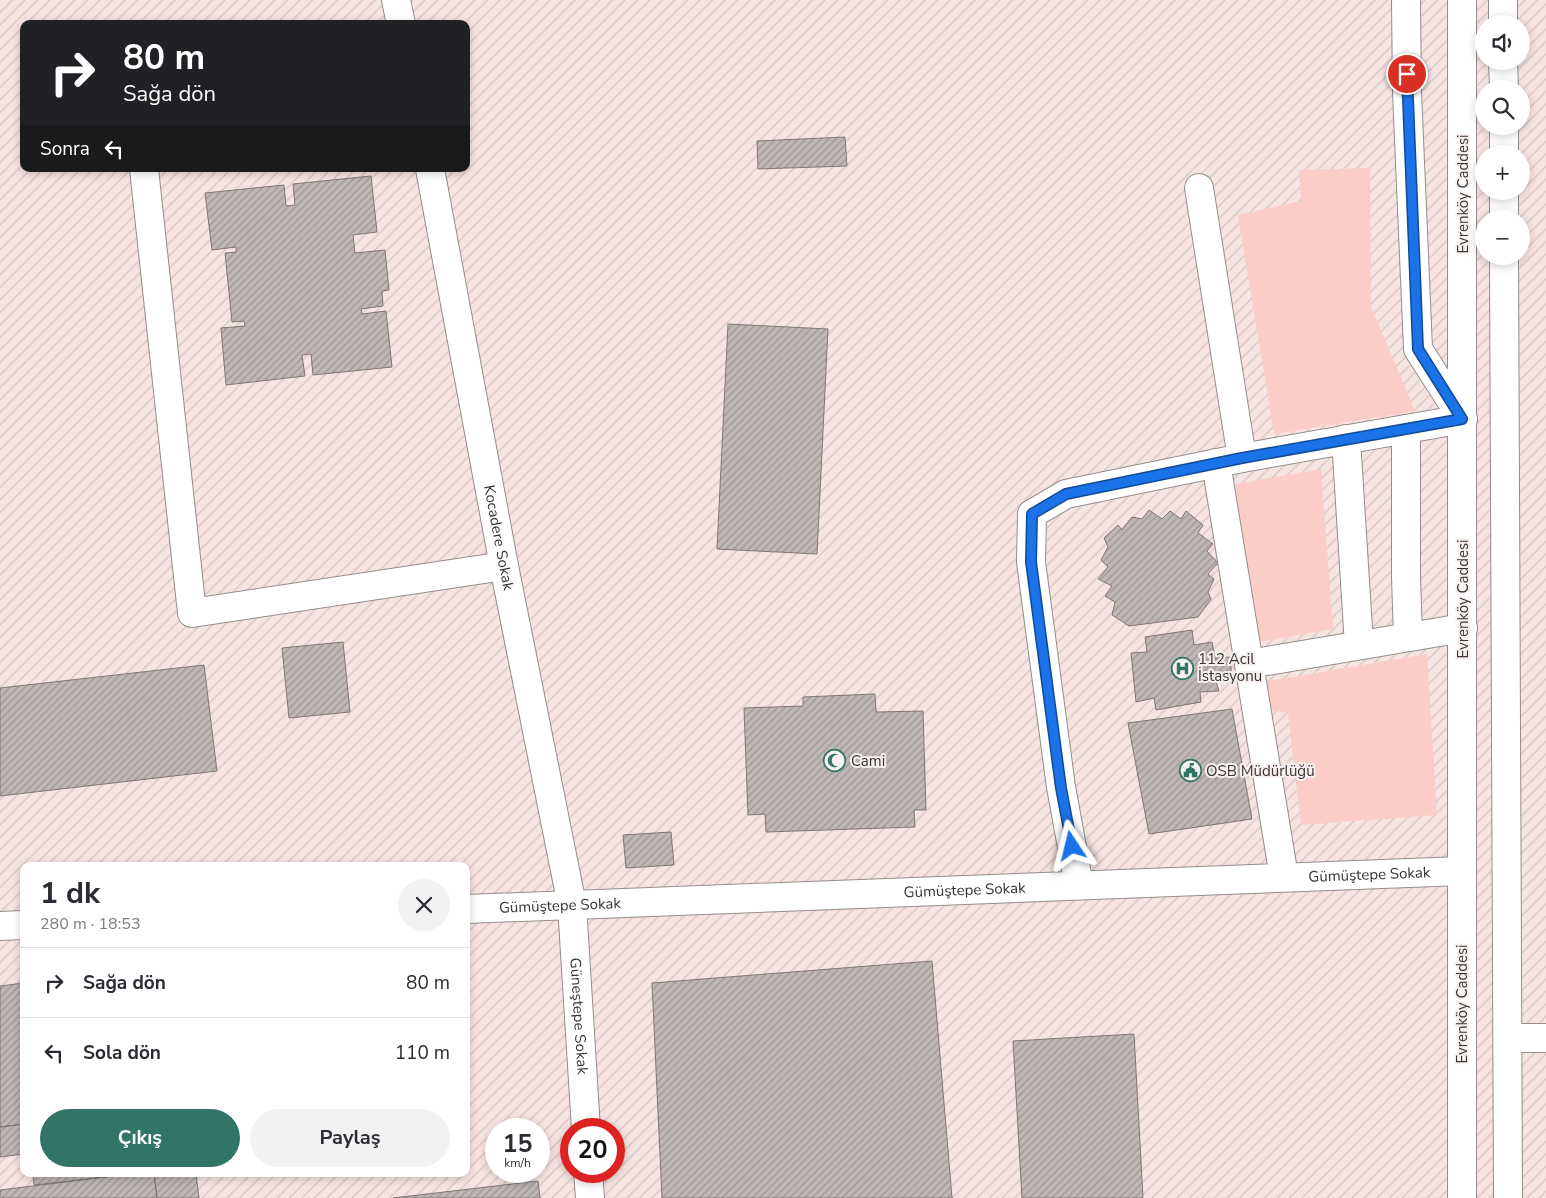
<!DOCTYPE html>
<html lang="tr">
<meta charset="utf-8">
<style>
body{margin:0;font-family:"Nunito Sans",sans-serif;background:#f2f2f3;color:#2b2b33;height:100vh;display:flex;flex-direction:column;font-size:19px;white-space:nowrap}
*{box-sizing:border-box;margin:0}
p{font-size:16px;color:#7c7c81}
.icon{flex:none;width:28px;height:28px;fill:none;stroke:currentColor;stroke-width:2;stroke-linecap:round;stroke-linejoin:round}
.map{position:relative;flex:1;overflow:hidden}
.drawer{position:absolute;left:20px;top:862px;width:450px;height:315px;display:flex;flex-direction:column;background:#fff;border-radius:10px;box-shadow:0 2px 8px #0003}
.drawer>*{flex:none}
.guide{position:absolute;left:20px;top:20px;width:450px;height:152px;border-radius:10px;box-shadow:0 2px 8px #0003;background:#202124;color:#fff;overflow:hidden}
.fabs{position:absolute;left:1475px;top:15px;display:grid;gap:10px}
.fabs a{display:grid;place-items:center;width:55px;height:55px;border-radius:50%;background:#fff;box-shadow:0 2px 8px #0003;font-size:25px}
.speed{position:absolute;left:485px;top:1118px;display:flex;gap:10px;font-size:25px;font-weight:700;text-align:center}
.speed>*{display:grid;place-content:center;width:65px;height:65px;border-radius:50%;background:#fff;box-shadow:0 2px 8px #0003;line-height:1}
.speed small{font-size:12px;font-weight:400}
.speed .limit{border:8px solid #d22;background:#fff;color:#111}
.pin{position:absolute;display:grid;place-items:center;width:42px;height:42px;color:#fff;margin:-21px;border:2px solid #fff;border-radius:50%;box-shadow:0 1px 5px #0007}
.me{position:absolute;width:55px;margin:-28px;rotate:350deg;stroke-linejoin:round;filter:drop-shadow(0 0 4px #0008)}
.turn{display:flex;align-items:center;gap:18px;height:105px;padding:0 20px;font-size:22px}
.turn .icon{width:65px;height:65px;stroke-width:2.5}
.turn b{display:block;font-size:35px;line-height:42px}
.then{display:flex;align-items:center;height:48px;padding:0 20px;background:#0003;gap:10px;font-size:19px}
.round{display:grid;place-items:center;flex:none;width:52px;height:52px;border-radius:26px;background:#f2f2f3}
.summary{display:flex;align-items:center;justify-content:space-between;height:85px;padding:0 20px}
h1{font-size:30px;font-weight:700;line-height:38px}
.button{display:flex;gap:10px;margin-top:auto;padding:10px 20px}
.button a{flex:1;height:58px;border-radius:30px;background:#327465;color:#fff;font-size:20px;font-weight:700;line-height:58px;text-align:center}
.button a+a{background:#f2f2f3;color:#2b2b33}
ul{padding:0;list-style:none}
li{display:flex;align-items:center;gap:15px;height:70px;padding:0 20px;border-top:1px solid #e1e1e2}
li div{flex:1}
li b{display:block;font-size:19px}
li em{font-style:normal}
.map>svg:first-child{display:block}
.industrial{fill:url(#industrial-furrows);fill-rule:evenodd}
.green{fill:#fcccc6}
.building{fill:url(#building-hatch);stroke:#7e7776}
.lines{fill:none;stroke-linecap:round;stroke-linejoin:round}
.minor-casing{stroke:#948d8c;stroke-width:30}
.major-casing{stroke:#948d8c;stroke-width:30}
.minor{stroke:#fff;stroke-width:28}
.major{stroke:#fff;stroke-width:28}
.route-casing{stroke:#114b97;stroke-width:12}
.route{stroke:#1a73e8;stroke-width:9}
.labels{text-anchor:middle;stroke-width:4;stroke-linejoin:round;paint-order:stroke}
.street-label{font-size:15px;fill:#383534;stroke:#f8f0ef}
.poi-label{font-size:15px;fill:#383534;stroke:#f8f0ef;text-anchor:start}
</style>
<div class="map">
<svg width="1546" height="1198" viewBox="0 0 1546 1198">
<defs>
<pattern id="industrial-furrows" width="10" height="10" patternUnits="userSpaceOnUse" patternTransform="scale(1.25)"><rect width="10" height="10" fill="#f6e4e2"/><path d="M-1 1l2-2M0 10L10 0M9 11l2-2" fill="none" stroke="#d4c4c2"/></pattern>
<pattern id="building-hatch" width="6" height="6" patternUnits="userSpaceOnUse" patternTransform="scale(1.25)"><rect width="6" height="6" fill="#bfb7b6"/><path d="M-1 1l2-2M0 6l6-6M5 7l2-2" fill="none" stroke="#9c9695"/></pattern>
</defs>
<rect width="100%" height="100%" fill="#f8f0ef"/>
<path class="industrial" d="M0 0H1546V1198H0ZM24 24H466V169H24ZM1484 24H1521V61H1484ZM1484 89H1521V126H1484ZM1484 154H1521V191H1484ZM1484 219H1521V256H1484ZM24 866H466V1174H24ZM496 1129H539V1171H496ZM571 1129H614V1171H571Z"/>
<path class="green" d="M1370 168 1371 307 1415 411 1274 434 1238 215 1301 201 1299 170Z
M1321 469 1333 629 1258 642 1232 496 1236 484Z
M1427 654 1437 815 1301 825 1288 713 1268 710 1264 682Z"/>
<path class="building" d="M845 137 847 166 758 169 757 141Z
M371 176 377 232 353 235 355 253 385 250 389 290 382 291 383 306 361 309 362 314 386 311 392 367 313 375 311 354 302 355 305 376 226 385 221 328 245 326 244 321 232 322 225 253 236 252V247L212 250 205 193 284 185 286 206 295 205 293 184Z
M728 324 828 329 817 554 717 549Z
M1149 510 1162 519 1170 511 1181 519 1186 511 1203 525 1198 533 1213 544 1207 551 1218 563 1208 574 1214 579 1208 592 1211 599 1198 617 1129 626 1112 615 1115 602 1105 596 1112 586 1098 579 1108 567 1101 560 1108 547 1104 538 1118 525 1122 530 1132 517 1142 519Z
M1192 630 1194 645 1212 642 1215 658 1231 657V678L1215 679 1219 691 1200 692 1201 702 1156 710 1154 698 1136 702 1131 653 1147 652 1145 637Z
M343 642 350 712 289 718 282 648Z
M204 665 217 771 0 796V688Z
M875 694 876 712 923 711 926 810H914L915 827 766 832 765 814 748 815 744 708 803 706V697Z
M1232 709 1252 819 1149 834 1128 723Z
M671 832 674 865 626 868 623 835Z
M932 961 952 1198H662L652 983Z
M24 983V1124L0 1127V986Z
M1134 1034 1143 1198H1022L1013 1041Z
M24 1124V1154L0 1157V1127Z
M33 1174H130L34 1185Z
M130 1174H154L157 1198H0V1190Z
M154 1174H196L199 1198H157Z
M538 1181 540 1198H393Z"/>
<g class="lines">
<defs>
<g id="minor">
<path d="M396 0 401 24"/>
<path d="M144 169 192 613 504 566"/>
<path id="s1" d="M430 169 504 566 572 905 586 1129"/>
<path d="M1199 188 1242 458"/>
<path d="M1406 429V576L1408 637"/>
<path d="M1346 439 1359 645"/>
<path d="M1216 463 1284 877"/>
<path d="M1249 664 1463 628"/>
<path d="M1079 885 1061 787 1031 562 1032 514 1066 494 1242 458 1463 419 1418 349 1407 92 1406 0"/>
<path id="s2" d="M466 909 1462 871"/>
<path d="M0 926 24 925"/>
<path d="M1508 1038H1546"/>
<path d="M588 1171 590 1198"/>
</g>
<path id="major" d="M1503 0V24
M1503 61 1504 89
M1504 126V154
M1504 191V219
M1504 256 1508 1198
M1462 1198V0"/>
</defs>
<use href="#minor" class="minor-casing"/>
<use href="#major" class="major-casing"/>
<use href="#minor" class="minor"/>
<use href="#major" class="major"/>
</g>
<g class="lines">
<defs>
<path id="route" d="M1072 846 1061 788 1031 562 1032 514 1066 494 1242 458 1462 419 1418 349 1407 74"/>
</defs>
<use href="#route" class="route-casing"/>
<use href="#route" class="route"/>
</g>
<defs>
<symbol id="hospital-ring" viewBox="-11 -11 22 22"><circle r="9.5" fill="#f8f0ef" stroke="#327465" stroke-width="1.5"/><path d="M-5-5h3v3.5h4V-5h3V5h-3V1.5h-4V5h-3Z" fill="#327465"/></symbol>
<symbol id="mosque-ring" viewBox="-11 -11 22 22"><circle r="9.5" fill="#f8f0ef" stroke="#327465" stroke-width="1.5"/><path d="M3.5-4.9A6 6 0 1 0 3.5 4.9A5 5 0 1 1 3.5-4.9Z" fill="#327465"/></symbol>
<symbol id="civic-ring" viewBox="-11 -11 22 22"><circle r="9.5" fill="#f8f0ef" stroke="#327465" stroke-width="1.5"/><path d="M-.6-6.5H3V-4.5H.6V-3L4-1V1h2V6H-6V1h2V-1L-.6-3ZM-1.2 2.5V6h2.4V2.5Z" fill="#327465"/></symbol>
</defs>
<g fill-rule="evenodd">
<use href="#hospital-ring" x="1170" y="656" width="25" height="25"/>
<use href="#mosque-ring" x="822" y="748" width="25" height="25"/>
<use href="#civic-ring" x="1178" y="758" width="25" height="25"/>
</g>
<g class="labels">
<g class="street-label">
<text transform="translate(1463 194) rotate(-90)" y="5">Evrenköy Caddesi</text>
<text dy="5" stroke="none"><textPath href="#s1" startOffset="375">Kocadere Sokak</textPath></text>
<text transform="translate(1463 599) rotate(-90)" y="5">Evrenköy Caddesi</text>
<text dy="5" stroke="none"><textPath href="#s2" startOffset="904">Gümüştepe Sokak</textPath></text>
<text dy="5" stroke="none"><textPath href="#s2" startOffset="499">Gümüştepe Sokak</textPath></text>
<text dy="5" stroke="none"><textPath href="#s2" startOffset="94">Gümüştepe Sokak</textPath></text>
<text transform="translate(1462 1004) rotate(-90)" y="5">Evrenköy Caddesi</text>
<text dy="5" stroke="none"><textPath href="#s1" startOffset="861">Güneştepe Sokak</textPath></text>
</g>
<g class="poi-label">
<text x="1198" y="664">112 Acil<tspan x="1198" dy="17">İstasyonu</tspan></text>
<text x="851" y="766">Cami</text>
<text x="1206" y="776">OSB Müdürlüğü</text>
</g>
</g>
</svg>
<div class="fabs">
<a><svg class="icon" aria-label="sound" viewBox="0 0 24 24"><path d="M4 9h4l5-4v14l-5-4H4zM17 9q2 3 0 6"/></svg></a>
<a><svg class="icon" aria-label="search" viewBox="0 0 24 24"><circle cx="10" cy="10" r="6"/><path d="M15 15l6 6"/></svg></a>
<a>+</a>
<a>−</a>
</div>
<div class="speed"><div>15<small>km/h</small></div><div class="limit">20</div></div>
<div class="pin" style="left:1407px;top:74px;background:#d93025"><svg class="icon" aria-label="arrive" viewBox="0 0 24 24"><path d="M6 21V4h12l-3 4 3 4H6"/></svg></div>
<svg class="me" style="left:1072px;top:846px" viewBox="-20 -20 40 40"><path d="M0-17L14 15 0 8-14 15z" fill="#1a73e8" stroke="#fff" stroke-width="4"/></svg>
<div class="guide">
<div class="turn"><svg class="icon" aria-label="right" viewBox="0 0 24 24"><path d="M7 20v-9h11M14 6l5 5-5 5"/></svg><div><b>80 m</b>Sağa dön</div></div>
<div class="then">Sonra<svg class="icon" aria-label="left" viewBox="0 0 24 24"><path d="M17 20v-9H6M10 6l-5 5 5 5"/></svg></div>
</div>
<section class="drawer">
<div class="summary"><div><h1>1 dk</h1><p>280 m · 18:53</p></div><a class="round"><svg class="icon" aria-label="close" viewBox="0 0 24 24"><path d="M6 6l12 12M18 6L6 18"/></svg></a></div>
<ul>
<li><svg class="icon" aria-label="right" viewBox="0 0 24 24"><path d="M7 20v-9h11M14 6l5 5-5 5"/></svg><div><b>Sağa dön</b></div><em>80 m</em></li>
<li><svg class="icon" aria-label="left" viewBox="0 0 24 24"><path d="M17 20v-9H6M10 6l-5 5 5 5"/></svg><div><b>Sola dön</b></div><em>110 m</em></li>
</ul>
<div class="button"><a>Çıkış</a><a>Paylaş</a></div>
</section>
</div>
